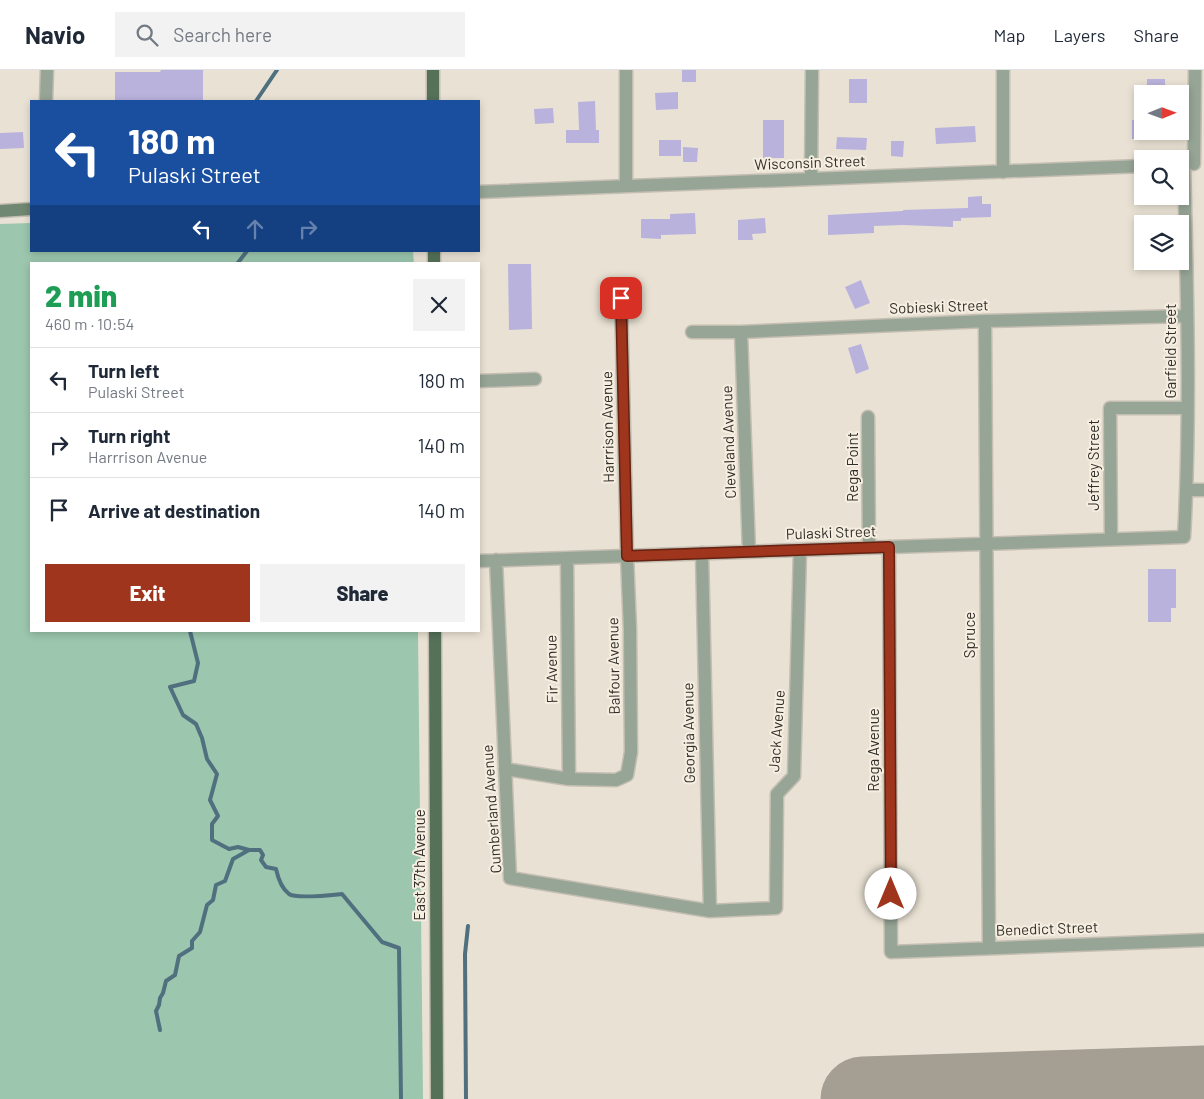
<!DOCTYPE html>
<meta charset="utf-8">
<style>
body{margin:0;font-family:Barlow,sans-serif;background:#f2f2f3;color:#1f2937;height:100vh;display:flex;flex-direction:column;font-size:19px;white-space:nowrap}
*{box-sizing:border-box;margin:0}
p{font-size:16px;color:#747a83}
.icon{flex:none;width:28px;height:28px;fill:none;stroke:currentColor;stroke-width:2;stroke-linecap:round;stroke-linejoin:round}
.map{position:relative;flex:1;overflow:hidden}
.panel{position:absolute;left:30px;top:192px;width:450px;height:370px;display:flex;flex-direction:column;background:#fff;border-radius:0px;box-shadow:0 2px 8px #0003}
.panel>*{flex:none}
.hud{position:absolute;left:30px;top:30px;width:450px;height:152px;border-radius:0px;box-shadow:0 2px 8px #0003;background:#1a4fa0;color:#fff;overflow:hidden}
.needle{width:32px;rotate:89deg}
.controls{position:absolute;left:1134px;top:15px;display:grid;gap:10px}
.controls a{display:grid;place-items:center;width:55px;height:55px;border-radius:0px;background:#fff;box-shadow:0 2px 8px #0003;font-size:25px}
.pin{position:absolute;display:grid;place-items:center;width:42px;height:42px;color:#fff;margin:-21px;border-radius:10px;box-shadow:0 2px 8px #0006}
.me{position:absolute;width:55px;margin:-28px;rotate:0deg;stroke-linejoin:round;filter:drop-shadow(0 0 4px #0008)}
.turn{display:flex;align-items:center;gap:18px;height:105px;padding:0 15px;font-size:22px}
.turn .icon{width:65px;height:65px;stroke-width:2.5}
.turn b{display:block;font-size:35px;line-height:42px}
.lanes{display:flex;align-items:center;height:48px;padding:0 15px;background:#0003;justify-content:center;gap:25px;direction:ltr}
.lanes .off{opacity:.35}
.round{display:grid;place-items:center;flex:none;width:52px;height:52px;border-radius:0px;background:#f2f2f3}
.overview{display:flex;align-items:center;justify-content:space-between;height:85px;padding:0 15px}
h1{font-size:30px;font-weight:800;line-height:38px;color:#1e9e55}
.action{display:flex;gap:10px;margin-top:auto;padding:10px 15px}
.action a{flex:1;height:58px;border-radius:0px;background:#9e351c;color:#fff;font-size:20px;font-weight:800;line-height:58px;text-align:center}
.action a+a{background:#f2f2f3;color:#1f2937}
ul{padding:0;list-style:none}
li{display:flex;align-items:center;gap:15px;height:65px;padding:0 15px;border-top:1px solid #e0e1e3}
li div{flex:1}
li b{display:block;font-size:19px}
li em{font-style:normal}
header{display:flex;align-items:center;gap:30px;box-sizing:border-box;height:70px;padding:0 25px;background:#fff;border-bottom:1px solid #e0e1e3}
header strong{font-size:24px}
nav{display:flex;gap:28px;margin-inline-start:auto;font-size:18px}
.search{width:350px;height:45px;background:#f2f2f3;display:flex;align-items:center;gap:12px;box-sizing:border-box;padding:0 18px;border-radius:0px;color:#747a83;font-size:19px}
.map>svg:first-child{display:block}
.green{fill:#9cc6ad}
.lines{fill:none;stroke-linecap:round;stroke-linejoin:round}
.stream{stroke:#50707f;stroke-width:4}
.runway{stroke:#a49e93;stroke-width:85}
.building{fill:#b9b2dd}
.street-casing{stroke:#c4beb2;stroke-width:15}
.secondary-casing{stroke:#c4beb2;stroke-width:15}
.primary-casing{stroke:#c4beb2;stroke-width:15}
.street{stroke:#96a596;stroke-width:12}
.secondary{stroke:#708772;stroke-width:12}
.primary{stroke:#557158;stroke-width:12}
.route-casing{stroke:#672212;stroke-width:12}
.route{stroke:#9e351c;stroke-width:9}
.labels{text-anchor:middle;stroke-width:4;stroke-linejoin:round;paint-order:stroke}
.street-label{font-size:15px;fill:#322f2a;stroke:#f6efe1}
</style>
<header>
<strong>Navio</strong>
<div class="search"><svg class="icon" aria-label="search" viewBox="0 0 24 24"><circle cx="10" cy="10" r="6"/><path d="M15 15l6 6"/></svg>Search here</div>
<nav><a>Map</a><a>Layers</a><a>Share</a></nav>
</header>
<div class="map">
<svg width="1204" height="1029" viewBox="0 0 1204 1029">
<rect width="100%" height="100%" fill="#e9e2d4"/>
<path class="green" d="M31 153V181H413L414 194H31V561H418L423 1029H0V154Z"/>
<g class="lines">
<path class="stream" d="M256 31 277 0
M237 194 247 181
M190 561 198 593 194 611 170 617 183 645 196 654 202 668 207 689 217 704 210 730 218 746 212 754V770L229 779 238 777 249 780H260L263 785 261 790 266 797 276 799C278 808 281 818 289 824 296 829 332 825 342 824L382 872 399 878 401 1029
M160 960 156 941 159 935 160 928 163 923 166 911 175 905 179 886 192 878V871L200 862 207 835 213 830 216 815 225 811 233 789 249 780
M466 1029 465 884 468 856"/>
<path class="runway" d="M863 1029 1204 1018"/>
</g>
<path class="building" d="M161 0H203V31H115V2H160Z
M682 0H696V12H682Z
M849 9H867V33H849Z
M1147 9H1165V24H1147Z
M678 22V39L656 40 655 23Z
M595 31 596 60H599V73H566V60H579L578 32Z
M553 38 554 53 535 54 534 39Z
M763 50H784V88H763Z
M1132 50H1142V69H1132Z
M975 56 976 72 936 74 935 58Z
M23 62 24 78 0 79V63Z
M837 67 867 68 866 80 836 79Z
M659 70H681V86H659Z
M891 71H904L903 87 891 86Z
M683 77 698 78 697 92H683Z
M982 126V134H991V147L961 148V151H953V157L903 155 874 156V163L828 165V145L903 141V140L968 138V127Z
M695 143 696 164 661 165V169L641 168V149H670V144Z
M765 148 766 163 752 164 753 170H738V150Z
M508 194H531L532 259 509 260Z
M861 210 870 233 855 239 845 217Z
M861 274 869 299 856 304 848 278Z
M1148 499H1176V538H1171V552H1148Z"/>
<g class="lines">
<defs>
<path id="street" d="M1003 0V102
M46 31 47 0
M1194 94 1195 0
M811 109 812 0
M626 116V0
M479 122 1142 96
M985 251 989 878
M692 262H741L985 251 1187 246
M741 262 749 481
M479 311 535 309
M868 347 869 478
M1187 420H1204
M1111 469 1110 338H1187
M889 477 891 882 1204 870
M702 483 710 841
M567 488 569 709
M496 490 510 808 710 841 776 838 777 724 794 706 800 480
M479 491 1184 467C1191 343 1187 218 1184 94
M505 699 569 709 616 710 627 705 631 682 630 559 627 486 621 228"/>
<path id="secondary" d="M0 141 31 139"/>
<path id="primary" d="M433 0V31
M434 194V181
M435 561 437 1029"/>
</defs>
<use href="#street" class="street-casing"/>
<use href="#secondary" class="secondary-casing"/>
<use href="#primary" class="primary-casing"/>
<use href="#street" class="street"/>
<use href="#secondary" class="secondary"/>
<use href="#primary" class="primary"/>
</g>
<g class="lines">
<defs>
<path id="route" d="M621 228 627 486 889 477 891 824"/>
</defs>
<use href="#route" class="route-casing"/>
<use href="#route" class="route"/>
</g>
<g class="labels">
<g class="street-label">
<text transform="translate(810 93) rotate(-2)" y="5">Wisconsin Street</text>
<text transform="translate(939 237) rotate(-2)" y="5">Sobieski Street</text>
<text transform="translate(1171 281) rotate(-90)" y="5">Garfield Street</text>
<text transform="translate(608 357) rotate(-91)" y="5">Harrrison Avenue</text>
<text transform="translate(729 372) rotate(-92)" y="5">Cleveland Avenue</text>
<text transform="translate(1094 395) rotate(-90)" y="5">Jeffrey Street</text>
<text transform="translate(853 397) rotate(-90)" y="5">Rega Point</text>
<text transform="translate(831 463) rotate(-2)" y="5">Pulaski Street</text>
<text transform="translate(970 565) rotate(-90)" y="5">Spruce</text>
<text transform="translate(614 596) rotate(-91)" y="5">Balfour Avenue</text>
<text transform="translate(552 599) rotate(-91)" y="5">Fir Avenue</text>
<text transform="translate(777 661) rotate(-86)" y="5">Jack Avenue</text>
<text transform="translate(689 663) rotate(-91)" y="5">Georgia Avenue</text>
<text transform="translate(874 680) rotate(-90)" y="5">Rega Avenue</text>
<text transform="translate(492 739) rotate(-94)" y="5">Cumberland Avenue</text>
<text transform="translate(420 795) rotate(-90)" y="5">East 37th Avenue</text>
<text transform="translate(1047 859) rotate(-2)" y="5">Benedict Street</text>
</g>
</g>
</svg>
<div class="controls">
<a><svg class="needle" viewBox="-14 -14 28 28"><path d="M0-13l5 13h-10z" fill="#e53935"/><path d="M0 13l5-13h-10z" fill="#747a83"/></svg></a>
<a><svg class="icon" aria-label="search" viewBox="0 0 24 24"><circle cx="10" cy="10" r="6"/><path d="M15 15l6 6"/></svg></a>
<a><svg class="icon" aria-label="layers" viewBox="0 0 24 24"><path d="M12 4l9 5-9 5-9-5zM3 14l9 5 9-5"/></svg></a>
</div>
<div class="pin" style="left:621px;top:228px;background:#d93025"><svg class="icon" aria-label="arrive" viewBox="0 0 24 24"><path d="M6 21V4h12l-3 4 3 4H6"/></svg></div>
<svg class="me" style="left:891px;top:824px" viewBox="-20 -20 40 40"><circle r="19" fill="#fff"/><path d="M0-13L10 11 0 6-10 11z" fill="#9e351c"/></svg>
<div class="hud">
<div class="turn"><svg class="icon" aria-label="left" viewBox="0 0 24 24"><path d="M17 20v-9H6M10 6l-5 5 5 5"/></svg><div><b>180 m</b>Pulaski Street</div></div>
<div class="lanes"><svg class="icon" aria-label="left" viewBox="0 0 24 24"><path d="M17 20v-9H6M10 6l-5 5 5 5"/></svg><svg class="icon off" aria-label="ahead" viewBox="0 0 24 24"><path d="M12 20V5M6 11l6-6 6 6"/></svg><svg class="icon off" aria-label="right" viewBox="0 0 24 24"><path d="M7 20v-9h11M14 6l5 5-5 5"/></svg></div>
</div>
<section class="panel">
<div class="overview"><div><h1>2 min</h1><p>460 m · 10:54</p></div><a class="round"><svg class="icon" aria-label="close" viewBox="0 0 24 24"><path d="M6 6l12 12M18 6L6 18"/></svg></a></div>
<ul>
<li><svg class="icon" aria-label="left" viewBox="0 0 24 24"><path d="M17 20v-9H6M10 6l-5 5 5 5"/></svg><div><b>Turn left</b><p>Pulaski Street</p></div><em>180 m</em></li>
<li><svg class="icon" aria-label="right" viewBox="0 0 24 24"><path d="M7 20v-9h11M14 6l5 5-5 5"/></svg><div><b>Turn right</b><p>Harrrison Avenue</p></div><em>140 m</em></li>
<li><svg class="icon" aria-label="arrive" viewBox="0 0 24 24"><path d="M6 21V4h12l-3 4 3 4H6"/></svg><div><b>Arrive at destination</b></div><em>140 m</em></li>
</ul>
<div class="action"><a>Exit</a><a>Share</a></div>
</section>
</div>
